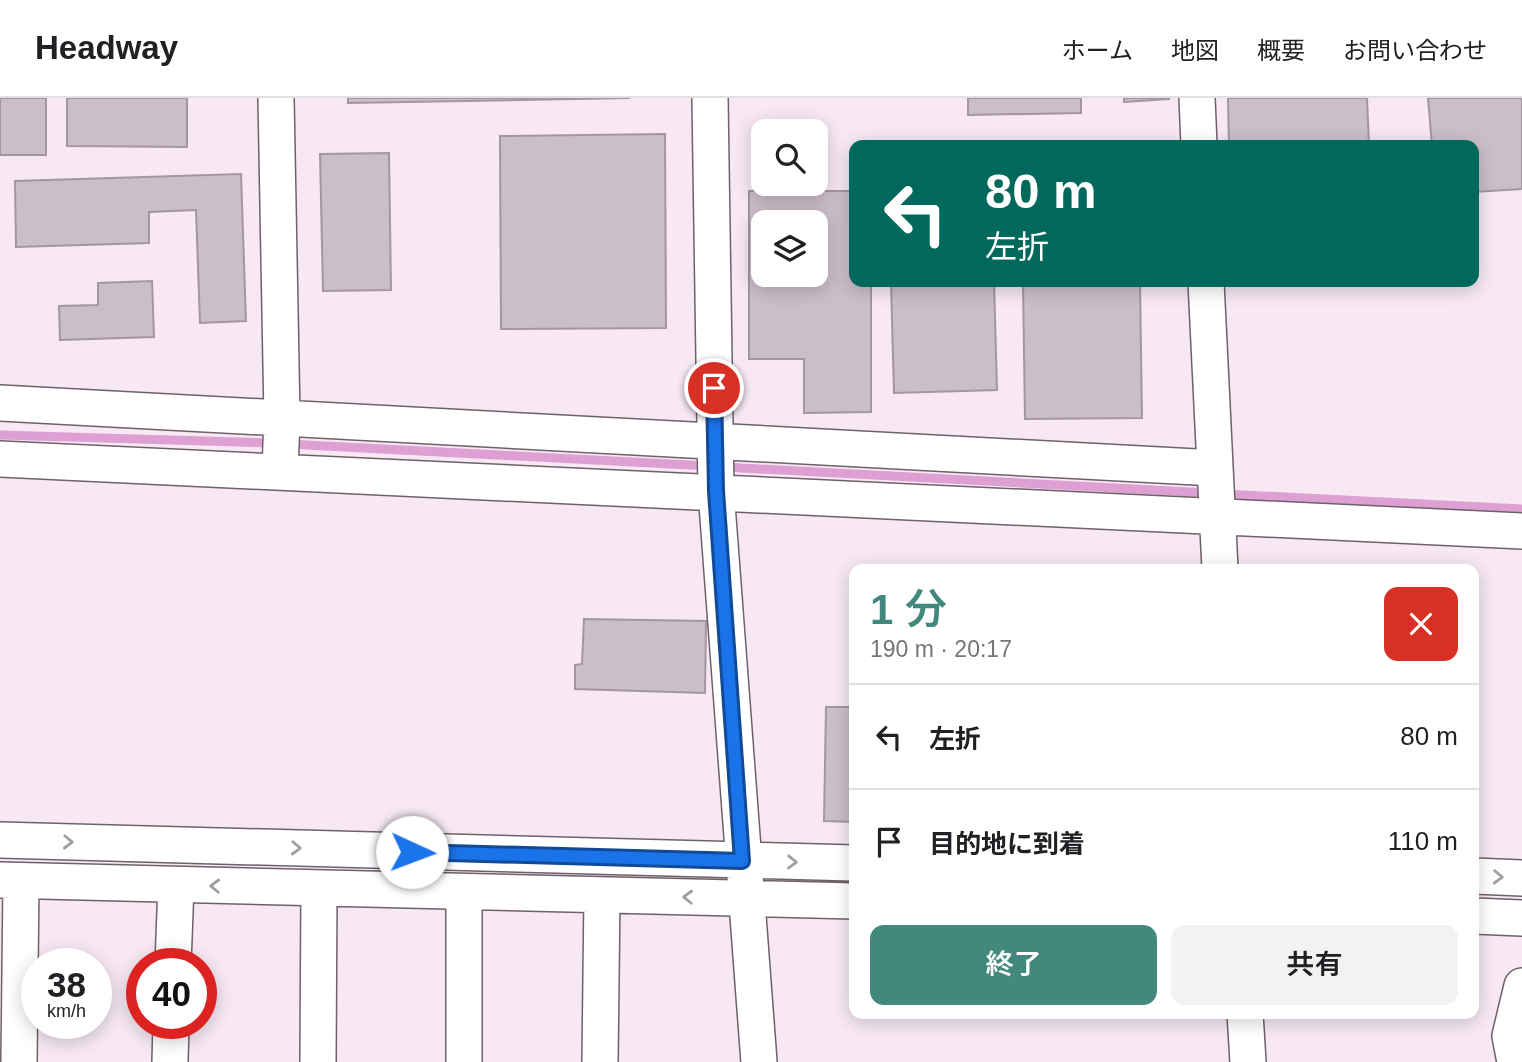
<!DOCTYPE html>
<html lang="ja">
<meta charset="utf-8">
<style>
body{margin:0;font-family:Arial,"Noto Sans JP",sans-serif;background:#f2f2f2;color:#202124;height:100vh;display:flex;flex-direction:column;font-size:26px;white-space:nowrap}
*{box-sizing:border-box;margin:0}
p{font-size:23px;color:#757577}
.icon{flex:none;width:38px;height:38px;fill:none;stroke:currentColor;stroke-width:2;stroke-linecap:round;stroke-linejoin:round}
.map{position:relative;flex:1;overflow:hidden}
.sheet{position:absolute;left:849px;top:466px;width:630px;height:455px;display:flex;flex-direction:column;background:#fff;border-radius:14px;box-shadow:0 4px 18px #0003}
.sheet>*{flex:none}
.top-card{position:absolute;left:849px;top:42px;width:630px;height:147px;border-radius:14px;box-shadow:0 4px 18px #0003;background:#00695c;color:#fff;overflow:hidden}
.fabs{position:absolute;left:751px;top:21px;display:grid;gap:14px}
.fabs a{display:grid;place-items:center;width:77px;height:77px;border-radius:14px;background:#fff;box-shadow:0 4px 18px #0003;font-size:35px}
.speed{position:absolute;left:21px;top:850px;display:flex;gap:14px;font-size:35px;font-weight:700;text-align:center}
.speed>*{display:grid;place-content:center;width:91px;height:91px;border-radius:50%;background:#fff;box-shadow:0 4px 18px #0003;line-height:1}
.speed small{font-size:18px;font-weight:400}
.speed .limit{border:10px solid #d22;background:#fff;color:#111}
.pin{position:absolute;display:grid;place-items:center;width:60px;height:60px;color:#fff;margin:-30px;border:4px solid #fff;border-radius:50%;box-shadow:0 2px 7px #0007}
.me{position:absolute;width:77px;margin:-38px;rotate:92deg;stroke-linejoin:round;filter:drop-shadow(0 0 5px #0008)}
.turn{display:flex;align-items:center;gap:24px;height:147px;padding:0 21px;font-size:32px}
.turn .icon{width:91px;height:91px;stroke-width:2.5}
.turn b{display:block;font-size:49px;line-height:60px}
.round{display:grid;place-items:center;flex:none;width:74px;height:74px;border-radius:14px;background:#f2f2f2}
.headline{display:flex;align-items:center;justify-content:space-between;height:119px;padding:0 21px}
h1{font-size:42px;font-weight:600;line-height:52px;color:#43887d}
.action{display:flex;gap:14px;margin-top:auto;padding:14px 21px}
.action a{flex:1;height:80px;border-radius:14px;background:#43887d;color:#fff;font-size:28px;font-weight:600;line-height:80px;text-align:center}
.action a+a{background:#f2f2f2;color:#202124}
ul{padding:0;list-style:none}
li{display:flex;align-items:center;gap:21px;height:105px;padding:0 21px;border-top:2px solid #e0e0e0}
li div{flex:1}
li b{display:block;font-size:26px}
li em{font-style:normal}
header{display:flex;align-items:center;gap:42px;box-sizing:border-box;height:98px;padding:0 35px;background:#fff;border-bottom:2px solid #e0e0e0}
header strong{font-size:33px}
nav{display:flex;gap:38px;margin-inline-start:auto;font-size:24px}
.map>svg:first-child{display:block}
.lines{fill:none;stroke-linecap:round;stroke-linejoin:round}
.stream{stroke:#de9fd3;stroke-width:9}
.building{fill:#ccbec9;stroke:#a496a1;stroke-width:2;fill-rule:evenodd}
.minor-casing{stroke:#6e616b;stroke-width:38}
.minor{stroke:#fff;stroke-width:35}
.oneway{stroke:#a1a0a1}
.route-casing{stroke:#114b97;stroke-width:18}
.route{stroke:#1a73e8;stroke-width:12}
</style>
<header>
<strong>Headway</strong>
<nav><a>ホーム</a><a>地図</a><a>概要</a><a>お問い合わせ</a></nav>
</header>
<div class="map">
<svg width="1522" height="964" viewBox="0 0 1522 964">
<rect width="100%" height="100%" fill="#f7e8f4"/>
<g class="lines">
<path class="stream" d="M0 337 273 345
M287 346 709 368
M723 369 1209 395
M1223 396 1522 411"/>
</g>
<path class="building" d="M0 0H46V57H0Z
M67 0H187V49L67 48Z
M348 0H630L348 5Z
M968 0H1081V15L968 17Z
M1124 0H1169V1L1124 4Z
M1228 0H1367L1369 47H1229Z
M1428 0H1522V91L1474 94V47H1432Z
M665 36 666 230 501 231 500 38Z
M389 55 391 192 323 193 320 56Z
M241 76 246 223 200 225 196 112 149 114V145L16 149 15 83Z
M749 93H854V184H871V314L804 315V261H749ZM763 124H816V177H763Z
M152 183 154 239 60 242 59 208 98 207V185Z
M891 184H994L997 292 894 295Z
M1023 184H1140L1142 320 1025 321Z
M584 521 706 523 705 595 575 591V567L582 566Z
M826 609H854V724L824 723Z"/>
<g class="lines">
<defs>
<path id="minor" d="M276 0 282 320 280 373
M710 0 716 393 759 964
M1197 0 1199 47
M1206 184 1220 471
M0 305 1215 370
M0 361 1522 433
M0 742 854 765
M1474 778 1522 780
M0 782 854 803
M464 794V964
M1474 818 1522 820
M173 866 176 787
M1245 915 1248 964
M19 964 21 783
M170 964 171 926
M318 964 319 790
M600 964 602 797
M1515 964 1510 938 1522 888"/>
</defs>
<use href="#minor" class="minor-casing"/>
<use href="#minor" class="minor"/>
</g>
<defs><path id="oneway-chevron" d="M-2-3.5L2.5 0L-2 3.5" fill="none" stroke-width="1.6" stroke-linecap="round" stroke-linejoin="round" transform="scale(1.75)"/></defs>
<g class="oneway">
<use href="#oneway-chevron" transform="translate(68 744) rotate(2)"/>
<use href="#oneway-chevron" transform="translate(296 750) rotate(2)"/>
<use href="#oneway-chevron" transform="translate(792 764) rotate(1)"/>
<use href="#oneway-chevron" transform="translate(1498 779) rotate(2)"/>
<use href="#oneway-chevron" transform="translate(215 788) rotate(-178)"/>
<use href="#oneway-chevron" transform="translate(688 799) rotate(-178)"/>
</g>
<g class="lines">
<defs>
<path id="route" d="M412 754 742 763 716 393 714 290"/>
</defs>
<use href="#route" class="route-casing"/>
<use href="#route" class="route"/>
</g>
</svg>
<div class="fabs">
<a><svg class="icon" aria-label="search" viewBox="0 0 24 24"><circle cx="10" cy="10" r="6"/><path d="M15 15l6 6"/></svg></a>
<a><svg class="icon" aria-label="layers" viewBox="0 0 24 24"><path d="M12 4l9 5-9 5-9-5zM3 14l9 5 9-5"/></svg></a>
</div>
<div class="speed"><div>38<small>km/h</small></div><div class="limit">40</div></div>
<div class="pin" style="left:714px;top:290px;background:#d93025"><svg class="icon" aria-label="arrive" viewBox="0 0 24 24"><path d="M6 21V4h12l-3 4 3 4H6"/></svg></div>
<svg class="me" style="left:412px;top:754px" viewBox="-20 -20 40 40"><circle r="19" fill="#fff"/><path d="M0-13L10 11 0 6-10 11z" fill="#1a73e8"/></svg>
<div class="top-card">
<div class="turn"><svg class="icon" aria-label="left" viewBox="0 0 24 24"><path d="M17 20v-9H6M10 6l-5 5 5 5"/></svg><div><b>80 m</b>左折</div></div>
</div>
<section class="sheet">
<div class="headline"><div><h1>1 分</h1><p>190 m · 20:17</p></div><a class="round" style="background:#d93025;color:#fff"><svg class="icon" aria-label="close" viewBox="0 0 24 24"><path d="M6 6l12 12M18 6L6 18"/></svg></a></div>
<ul>
<li><svg class="icon" aria-label="left" viewBox="0 0 24 24"><path d="M17 20v-9H6M10 6l-5 5 5 5"/></svg><div><b>左折</b></div><em>80 m</em></li>
<li><svg class="icon" aria-label="arrive" viewBox="0 0 24 24"><path d="M6 21V4h12l-3 4 3 4H6"/></svg><div><b>目的地に到着</b></div><em>110 m</em></li>
</ul>
<div class="action"><a>終了</a><a>共有</a></div>
</section>
</div>
